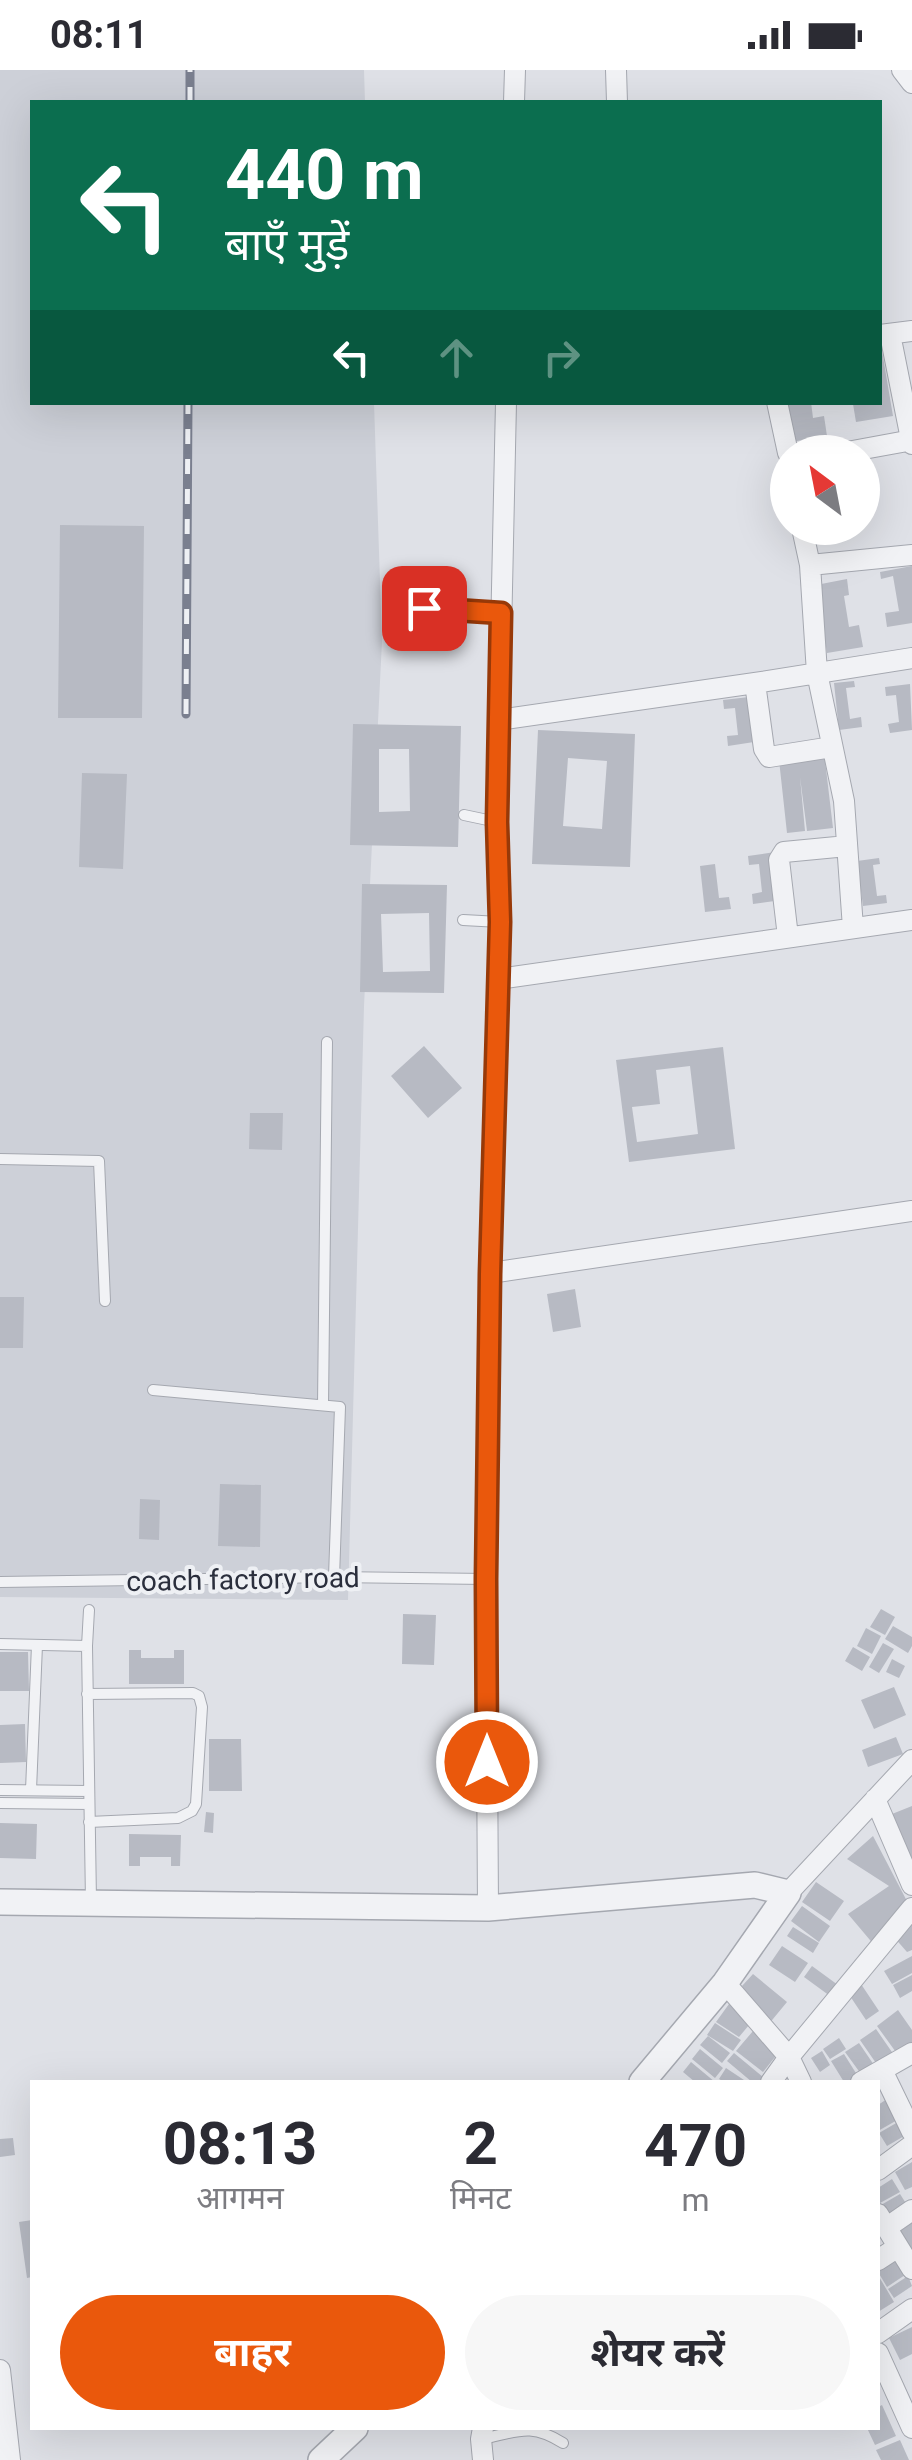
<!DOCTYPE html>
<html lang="hi">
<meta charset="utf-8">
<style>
body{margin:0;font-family:Roboto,"Noto Sans Devanagari",sans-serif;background:#f7f7f7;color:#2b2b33;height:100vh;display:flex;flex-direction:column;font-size:38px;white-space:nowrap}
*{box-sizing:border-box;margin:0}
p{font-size:32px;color:#7c7c81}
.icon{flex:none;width:55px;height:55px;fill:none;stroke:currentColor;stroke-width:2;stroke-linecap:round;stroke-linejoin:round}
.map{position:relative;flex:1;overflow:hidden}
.details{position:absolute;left:30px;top:2010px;width:850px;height:350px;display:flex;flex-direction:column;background:#fff;border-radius:0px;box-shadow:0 10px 40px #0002}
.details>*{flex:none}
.guide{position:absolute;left:30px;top:30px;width:852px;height:305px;border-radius:0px;box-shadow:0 10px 40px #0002;background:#0b6e4f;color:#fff;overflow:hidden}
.needle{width:65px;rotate:328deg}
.fabs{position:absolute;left:770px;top:365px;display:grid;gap:20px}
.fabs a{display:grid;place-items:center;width:110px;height:110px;border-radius:50%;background:#fff;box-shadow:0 10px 40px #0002;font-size:50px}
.pin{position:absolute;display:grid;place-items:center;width:85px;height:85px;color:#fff;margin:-42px;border-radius:20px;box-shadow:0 5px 15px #0006}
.me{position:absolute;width:110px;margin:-55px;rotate:0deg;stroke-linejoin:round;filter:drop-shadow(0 0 8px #0008)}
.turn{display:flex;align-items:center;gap:35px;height:210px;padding:0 30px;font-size:45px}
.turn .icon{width:130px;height:130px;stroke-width:2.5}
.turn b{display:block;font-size:70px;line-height:85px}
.lanes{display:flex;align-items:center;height:95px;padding:0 30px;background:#0003;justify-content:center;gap:50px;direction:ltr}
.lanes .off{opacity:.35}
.eta{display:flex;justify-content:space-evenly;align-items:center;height:170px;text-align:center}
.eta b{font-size:60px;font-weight:700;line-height:70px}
.action{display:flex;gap:20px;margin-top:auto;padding:20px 30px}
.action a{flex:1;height:115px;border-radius:60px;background:#ea580c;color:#fff;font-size:40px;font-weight:700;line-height:115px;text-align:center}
.action a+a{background:#f7f7f7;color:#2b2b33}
.status{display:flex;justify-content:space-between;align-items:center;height:70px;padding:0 50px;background:#fff;direction:ltr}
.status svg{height:28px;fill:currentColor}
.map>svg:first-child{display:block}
.built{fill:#cdd0d8}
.building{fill:#b7bac3;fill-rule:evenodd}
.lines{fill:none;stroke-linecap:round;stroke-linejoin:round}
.service-casing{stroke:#a5a8b0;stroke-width:12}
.minor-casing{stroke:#a5a8b0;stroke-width:22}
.tertiary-casing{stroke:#a5a8b0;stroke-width:28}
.service{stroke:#f1f2f5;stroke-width:10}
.minor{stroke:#f1f2f5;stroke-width:20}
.tertiary{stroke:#f1f2f5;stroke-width:25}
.rail-casing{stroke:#7a7f8f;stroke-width:9}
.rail{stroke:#eef0f4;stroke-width:5;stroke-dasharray:15;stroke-linecap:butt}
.route-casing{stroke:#983908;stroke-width:25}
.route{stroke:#ea580c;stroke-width:18}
.labels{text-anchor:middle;stroke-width:8;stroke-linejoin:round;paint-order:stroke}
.street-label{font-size:28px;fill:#2a2e3c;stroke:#eef0f4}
</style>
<div class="status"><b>08:11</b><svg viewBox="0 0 49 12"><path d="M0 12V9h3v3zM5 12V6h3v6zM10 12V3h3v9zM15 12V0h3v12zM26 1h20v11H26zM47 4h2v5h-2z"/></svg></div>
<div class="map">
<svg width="912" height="2390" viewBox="0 0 912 2390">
<rect width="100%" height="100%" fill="#dfe1e7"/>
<path class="built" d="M0 0H364L365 32H32V332L374 333 382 571 364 936 348 1530 0 1527Z"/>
<path class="building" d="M880 281H882L893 346 856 352 853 334 880 332Z
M785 332H811L813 348 824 346 827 366 791 372Z
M60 455 144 456 142 648H58Z
M912 496V553L887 557 885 543 899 541 893 506 881 509 880 502Z
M847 509 849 525 844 526 849 557 859 555 863 577 827 583 816 515Z
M854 611 855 617 846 618 850 649 861 647 862 657 839 660 834 613Z
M910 614 912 660 890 663 888 654 899 652 896 625 886 626 885 617Z
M749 627 754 672 728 676 727 666 738 665 735 638 724 639 723 630Z
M353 654 461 656 458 777 350 775ZM379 679H409L410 741 379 742Z
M538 660 635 664 630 797 532 794ZM568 688 607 691 602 759 563 756Z
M824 682 833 758 807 761 800 707 805 761 787 763 779 690Z
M82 703 127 704 123 799 79 797Z
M775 782 782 830 753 834 752 824 762 822 759 794 749 795 748 786Z
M879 788 880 794 873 795 877 826 886 825 887 833 863 836 857 791Z
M715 794 719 828 729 827 731 839 705 842 700 796Z
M362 814 447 815 444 923 360 922ZM429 843 430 901 383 902 381 844Z
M424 976 462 1018 428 1048 391 1006Z
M723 977 735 1079 629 1092 616 990ZM690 996 698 1064 637 1072 632 1037 660 1034 656 1000Z
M250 1043H283L282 1080 249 1079Z
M575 1219 581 1257 553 1262 547 1224Z
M0 1227H24L23 1278H0Z
M220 1414 261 1415 260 1477 218 1476Z
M140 1429 160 1430 159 1470 139 1469Z
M881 1539 895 1547 885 1565 870 1557Z
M403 1544 436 1545 434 1595 402 1594Z
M893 1556 912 1567V1576L908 1583 885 1569Z
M866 1558 881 1566 872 1584 857 1576Z
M883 1573 894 1579 879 1603 869 1597Z
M853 1577 870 1587 862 1601 845 1591Z
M129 1580H141V1588H174V1580H184V1614H129Z
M0 1582H28L29 1621H0Z
M892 1589 905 1596 899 1608 886 1602Z
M894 1617 906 1645 874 1659 861 1630Z
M25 1654 26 1692 0 1693V1655Z
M896 1667 903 1684 868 1697 862 1680Z
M209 1669H241L242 1721H209Z
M912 1736V1791L892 1744Z
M206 1742 214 1743 213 1763 204 1762Z
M0 1753 37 1754 36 1789 0 1788Z
M129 1764 181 1765 180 1796H171V1787H140V1796H129Z
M873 1766 909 1835 875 1876 848 1844 889 1816 847 1789Z
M816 1812 844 1831 830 1851 802 1832Z
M802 1836 830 1856 819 1872 791 1851Z
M912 1851V1880L907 1882 893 1866Z
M793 1857 819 1873 813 1883 787 1866Z
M782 1876 808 1893 795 1912 769 1895Z
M912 1886V1903L892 1914 884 1901Z
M812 1896 838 1915 830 1926 804 1907Z
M753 1904 787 1932 768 1955 742 1916Z
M912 1905V1921L900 1928 893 1915Z
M861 1914 879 1941 866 1950 848 1923Z
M729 1934 749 1955 739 1967 716 1952Z
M898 1940 912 1960V1975L898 1985 877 1956Z
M715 1953 741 1970 733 1981 707 1965Z
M876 1959 894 1985 878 1996 860 1970Z
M753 1961 779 1982 763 2002 736 1981Z
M708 1966 730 1983 722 1993 700 1975Z
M839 1968 846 1979 830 1989 823 1979Z
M859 1973 874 1995 861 2004 845 1982Z
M700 1979 723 1998 715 2008 692 1989Z
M822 1981 830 1995 820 2002 811 1988Z
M734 1983 763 2007 758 2012H752L727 1991Z
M844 1984 859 2008 852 2012H844L831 1991Z
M691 1992 715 2012H695L683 2002Z
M726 1998 747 2012H724L719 2009Z
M887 2029 899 2049 878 2061V2035Z
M898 2052 906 2065 887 2076 879 2063Z
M13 2068 15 2085 0 2087V2069Z
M912 2092V2117L905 2120 895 2102Z
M892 2109 900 2122 880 2133 878 2128V2118Z
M900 2124 909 2138 890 2150 881 2135Z
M32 2150V2207L27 2208 19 2152Z
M912 2150V2186L895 2161Z
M894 2186 905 2205 887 2217 878 2202V2195Z
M878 2205 894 2232 878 2242Z
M908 2206 912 2216 894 2228 888 2219Z
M912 2257V2284L900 2290 889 2268Z
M882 2335 896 2366 875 2375 867 2358H878V2337Z
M900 2370 909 2390H881L876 2380Z"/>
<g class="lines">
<defs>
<path id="service" d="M424 538 501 543
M464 745 497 752
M463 850 500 852
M0 1089 99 1091 105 1231
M153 1320 340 1337 334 1507
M323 1335 327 972
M0 1512 334 1507 486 1509
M89 1540 87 1576 91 1831
M0 1574 87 1576
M87 1624 193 1623 199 1626 202 1637 196 1734 192 1741 178 1748 89 1752
M0 1720 89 1721
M31 1720 37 1575
M0 1733 89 1734
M482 2369C517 2362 530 2352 563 2373"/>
<path id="minor" d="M616 0 617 32
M902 0 912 13
M514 32 515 0
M890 264 912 374
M880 265 912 261
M777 332 788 383
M847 382 912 370
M802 458 810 495 817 603 844 731 853 858
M810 495 912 485
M755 613 764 679 769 687 832 677
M498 650 755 613 912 588
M788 867 779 790 784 782 847 776
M498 909 912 850
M490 1203 912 1141
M875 1729 912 1815
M788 1823 912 1690
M488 1838 486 1509 490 1203 500 852 497 752 506 332
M725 1913 789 1987 801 2012
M882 2000 912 2062
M771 2012 789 1987 912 1838
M861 2012 912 1983
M878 2100 912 2075
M878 2144 912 2199
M886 2158 912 2140
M878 2190 898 2177
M878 2263 912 2239
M878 2283 912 2358
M0 2300 10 2390
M483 2390 481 2369 483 2358"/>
<path id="tertiary" d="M0 1832 488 1838 755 1815 788 1823 725 1913 642 2012
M321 2390 355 2358"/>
</defs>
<use href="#service" class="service-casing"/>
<use href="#minor" class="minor-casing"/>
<use href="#tertiary" class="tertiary-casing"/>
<use href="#service" class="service"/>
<use href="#minor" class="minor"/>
<use href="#tertiary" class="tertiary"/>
<defs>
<path id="rail" d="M190 32V0
M186 644 188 332"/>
</defs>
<use href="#rail" class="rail-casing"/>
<use href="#rail" class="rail"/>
</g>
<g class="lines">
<defs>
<path id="route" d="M424 538 501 543 497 752 500 852 490 1204 486 1509 487 1692"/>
</defs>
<use href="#route" class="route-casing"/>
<use href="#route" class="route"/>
</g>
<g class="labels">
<g class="street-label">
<text transform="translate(243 1509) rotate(-1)" y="10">coach factory road</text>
</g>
</g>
</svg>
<div class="fabs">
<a><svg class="needle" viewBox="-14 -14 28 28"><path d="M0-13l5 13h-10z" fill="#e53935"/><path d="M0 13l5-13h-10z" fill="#7c7c81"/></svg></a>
</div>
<div class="pin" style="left:424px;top:538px;background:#d93025"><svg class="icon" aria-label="arrive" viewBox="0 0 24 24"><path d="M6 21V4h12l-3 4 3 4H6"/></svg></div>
<svg class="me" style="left:487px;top:1692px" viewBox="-20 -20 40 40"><circle r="17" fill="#ea580c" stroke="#fff" stroke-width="3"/><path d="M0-11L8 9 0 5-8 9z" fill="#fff"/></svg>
<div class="guide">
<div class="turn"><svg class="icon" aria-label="left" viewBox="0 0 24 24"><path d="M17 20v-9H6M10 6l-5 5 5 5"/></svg><div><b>440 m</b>बाएँ मुड़ें</div></div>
<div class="lanes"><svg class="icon" aria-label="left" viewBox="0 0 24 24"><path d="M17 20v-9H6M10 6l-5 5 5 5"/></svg><svg class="icon off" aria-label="ahead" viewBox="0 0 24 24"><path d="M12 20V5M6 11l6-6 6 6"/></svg><svg class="icon off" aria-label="right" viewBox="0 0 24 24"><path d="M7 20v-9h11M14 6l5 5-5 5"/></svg></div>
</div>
<section class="details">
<div class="eta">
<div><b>08:13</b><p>आगमन</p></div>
<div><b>2</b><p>मिनट</p></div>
<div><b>470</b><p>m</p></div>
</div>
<div class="action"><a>बाहर</a><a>शेयर करें</a></div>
</section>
</div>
